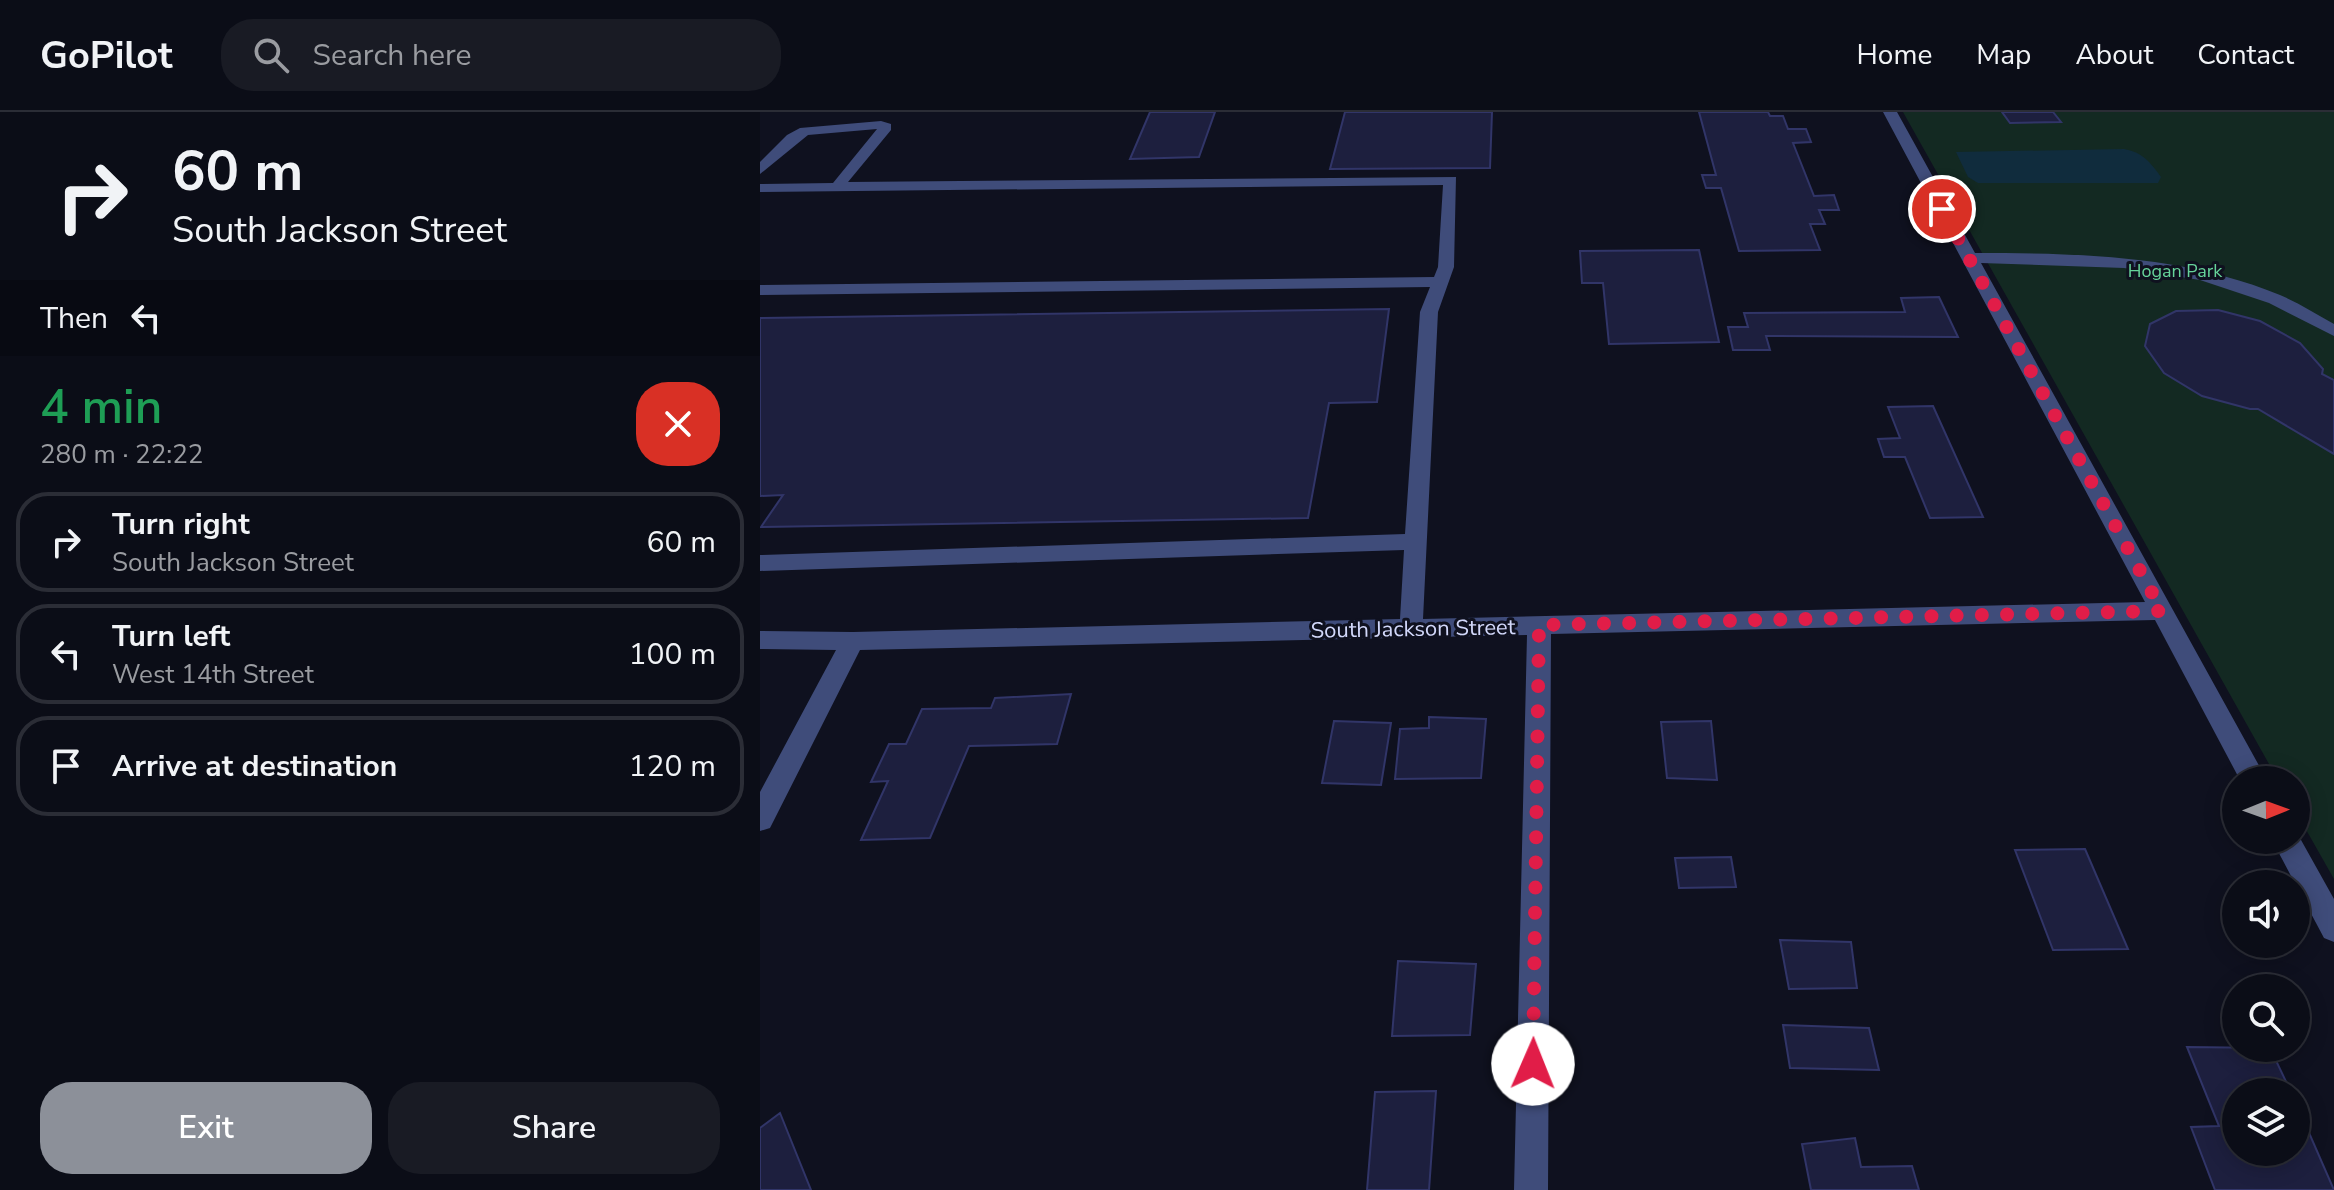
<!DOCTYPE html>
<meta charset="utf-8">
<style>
body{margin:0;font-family:"Nunito Sans",sans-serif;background:#191b24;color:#f1f3f6;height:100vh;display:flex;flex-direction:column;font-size:30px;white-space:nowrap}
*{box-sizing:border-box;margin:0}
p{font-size:26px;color:#9a9ca1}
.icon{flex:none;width:44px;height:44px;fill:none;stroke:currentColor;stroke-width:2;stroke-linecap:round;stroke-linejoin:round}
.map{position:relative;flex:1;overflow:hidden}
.details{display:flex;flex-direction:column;background:#0b0d17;width:760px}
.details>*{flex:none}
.top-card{background:#0b0d17;color:#f1f3f6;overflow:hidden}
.needle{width:52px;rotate:89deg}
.controls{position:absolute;left:1462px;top:654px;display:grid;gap:16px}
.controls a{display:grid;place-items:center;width:88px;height:88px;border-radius:50%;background:#0b0d17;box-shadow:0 4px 20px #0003,0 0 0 2px #2b2d36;font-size:40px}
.pin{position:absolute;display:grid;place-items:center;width:68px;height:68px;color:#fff;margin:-34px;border:4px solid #fff;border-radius:50%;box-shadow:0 2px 8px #0007}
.me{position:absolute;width:88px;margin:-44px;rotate:1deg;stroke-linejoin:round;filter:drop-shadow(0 0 6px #0008)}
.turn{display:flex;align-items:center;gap:28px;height:168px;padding:0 40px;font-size:36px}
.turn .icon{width:104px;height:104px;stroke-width:2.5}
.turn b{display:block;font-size:56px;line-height:68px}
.then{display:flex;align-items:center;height:76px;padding:0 40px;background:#0003;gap:16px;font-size:30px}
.round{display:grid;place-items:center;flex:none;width:84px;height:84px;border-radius:32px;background:#191b24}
.headline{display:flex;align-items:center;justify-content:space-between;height:136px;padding:0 40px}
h1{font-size:48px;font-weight:600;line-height:60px;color:#1e9e55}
.button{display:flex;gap:16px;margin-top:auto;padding:16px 40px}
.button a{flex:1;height:92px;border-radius:32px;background:#8c9099;color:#fff;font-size:32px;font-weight:600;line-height:92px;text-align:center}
.button a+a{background:#191b24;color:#f1f3f6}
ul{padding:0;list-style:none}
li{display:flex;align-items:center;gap:24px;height:100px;margin:0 16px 12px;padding:0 24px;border:4px solid #2b2d36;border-radius:32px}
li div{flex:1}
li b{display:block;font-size:30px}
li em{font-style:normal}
header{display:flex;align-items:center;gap:48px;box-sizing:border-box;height:112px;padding:0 40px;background:#0b0d17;border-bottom:2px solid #2b2d36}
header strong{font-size:38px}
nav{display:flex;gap:44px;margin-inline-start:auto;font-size:28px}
.search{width:560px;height:72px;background:#191b24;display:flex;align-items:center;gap:20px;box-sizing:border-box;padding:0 28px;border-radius:32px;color:#9a9ca1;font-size:30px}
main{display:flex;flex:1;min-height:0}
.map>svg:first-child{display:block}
.green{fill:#132922}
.water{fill:#102c3d}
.building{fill:#1d1f3e;stroke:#313568;stroke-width:2}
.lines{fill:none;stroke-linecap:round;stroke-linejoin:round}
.minor{fill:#3f4c7a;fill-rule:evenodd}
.route{stroke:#e11d48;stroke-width:14;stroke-dasharray:0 25.2}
.labels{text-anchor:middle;stroke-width:6;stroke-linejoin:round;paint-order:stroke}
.far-park-label{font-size:18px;fill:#66d39a;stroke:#0f111f}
.street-label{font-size:22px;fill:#d2d8fa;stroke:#0f111f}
</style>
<header>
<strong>GoPilot</strong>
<div class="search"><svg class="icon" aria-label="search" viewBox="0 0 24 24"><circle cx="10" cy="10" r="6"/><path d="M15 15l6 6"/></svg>Search here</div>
<nav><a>Home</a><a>Map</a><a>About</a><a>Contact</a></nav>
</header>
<main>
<section class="details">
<div class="top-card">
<div class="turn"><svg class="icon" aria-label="right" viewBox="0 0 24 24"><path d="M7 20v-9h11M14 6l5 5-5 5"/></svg><div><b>60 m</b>South Jackson Street</div></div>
<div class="then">Then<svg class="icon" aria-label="left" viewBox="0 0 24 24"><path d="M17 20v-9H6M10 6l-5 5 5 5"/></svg></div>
</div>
<div class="headline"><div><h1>4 min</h1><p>280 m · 22:22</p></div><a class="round" style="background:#d93025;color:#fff"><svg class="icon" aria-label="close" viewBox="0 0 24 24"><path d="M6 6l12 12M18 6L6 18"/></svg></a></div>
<ul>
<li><svg class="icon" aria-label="right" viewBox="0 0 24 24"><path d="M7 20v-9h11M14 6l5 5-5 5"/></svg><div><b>Turn right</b><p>South Jackson Street</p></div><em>60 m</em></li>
<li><svg class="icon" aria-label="left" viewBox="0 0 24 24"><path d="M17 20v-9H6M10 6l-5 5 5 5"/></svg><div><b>Turn left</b><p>West 14th Street</p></div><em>100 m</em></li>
<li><svg class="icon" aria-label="arrive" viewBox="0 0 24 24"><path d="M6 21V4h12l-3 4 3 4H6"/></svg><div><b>Arrive at destination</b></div><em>120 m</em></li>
</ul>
<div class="button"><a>Exit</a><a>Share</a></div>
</section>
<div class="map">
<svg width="1574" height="1078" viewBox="0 0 1574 1078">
<rect width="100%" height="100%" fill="#0f111f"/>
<path class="green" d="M1143 0H1574V767L1536 700V668H1518Z"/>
<path class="water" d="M1364 37C1382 40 1390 50 1401 65L1398 71H1218L1208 65 1196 40Z"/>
<path class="building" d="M390 0H455L439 45 370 47Z
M585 0H732L730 56 570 57Z
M939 0H1008L1010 4H1023L1028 17H1046L1051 30 1033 31 1054 84 1074 83 1079 98H1059L1065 112H1050L1060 138 979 139 961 76H946L942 63H956Z
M1242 0H1293L1301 10 1250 11Z
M939 138 959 230 849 232 843 171H822L820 139Z
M1179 185 1198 225 1006 224 1010 238H973L968 215H988L984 201 1145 200 1141 186Z
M629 197 617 290 569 291 548 406 1 415 23 383 0 384V206Z
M1458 198 1500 209 1540 231 1563 257 1562 262 1574 268V342L1498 297H1490L1442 284 1404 261 1385 234 1390 212 1416 199Z
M1173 294 1223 405 1170 406 1145 345H1124L1118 327 1140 326 1128 295Z
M311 582 297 632 209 634 170 726 101 728 128 669 111 670 129 632H146L162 597 231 596 235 586Z
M669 605 726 607 721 666 635 667 640 617 669 616Z
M574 609 631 611 621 673 562 671Z
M951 609 957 668 907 666 901 610Z
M1325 737 1368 837 1293 838 1255 738Z
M971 745 976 775 919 776 915 746Z
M1020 828 1091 830 1097 876 1029 877Z
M638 849 716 852 710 923 632 924Z
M1023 913 1109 916 1119 958 1030 956Z
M1427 935 1510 936 1531 980H1476V1040H1536V991L1574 1078H1455L1431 1015 1459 1014Z
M676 979 669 1078H607L615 980Z
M20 1001 51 1078H0V1016Z
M1095 1026 1101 1055 1152 1054 1159 1078H1051L1042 1032Z"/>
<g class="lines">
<path class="minor" d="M1123 0H1137L1215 141C1318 141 1423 143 1520 183 1539 191 1556 202 1574 212V224L1509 191 1440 168 1364 156 1221 151 1507 668H1480L1395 508 791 522 788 1078H754L767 523 100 538 10 716 0 719V680L76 538 0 537V519L93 520 640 507 644 438 0 459V443L645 422 660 200 670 175 0 183V173L674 165 678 155 683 73 0 80V72L73 71 117 17 48 23 0 62V50L27 23 40 16 121 9 131 12V18L88 70 696 65 694 155 678 200 663 507 1385 490Z
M1536 719 1574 787V830L1564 826 1512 728H1536Z"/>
</g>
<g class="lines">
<path class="route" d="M773 952 779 513 1402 499 1182 97"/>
</g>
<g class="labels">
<g class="far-park-label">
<text x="1415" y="165">Hogan Park</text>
</g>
<g class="street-label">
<text transform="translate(653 516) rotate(-1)" y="8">South Jackson Street</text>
</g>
</g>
</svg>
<div class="controls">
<a><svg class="needle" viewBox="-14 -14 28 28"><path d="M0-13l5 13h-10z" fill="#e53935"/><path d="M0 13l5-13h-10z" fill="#9a9ca1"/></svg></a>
<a><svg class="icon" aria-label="sound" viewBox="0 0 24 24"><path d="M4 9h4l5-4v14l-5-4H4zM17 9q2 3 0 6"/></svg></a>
<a><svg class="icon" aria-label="search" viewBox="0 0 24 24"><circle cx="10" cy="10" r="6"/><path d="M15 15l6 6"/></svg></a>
<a><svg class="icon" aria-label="layers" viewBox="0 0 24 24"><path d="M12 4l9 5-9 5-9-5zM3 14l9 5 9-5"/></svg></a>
</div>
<div class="pin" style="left:1182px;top:97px;background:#d93025"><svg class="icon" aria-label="arrive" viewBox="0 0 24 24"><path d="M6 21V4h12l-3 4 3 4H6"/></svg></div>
<svg class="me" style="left:773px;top:952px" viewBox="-20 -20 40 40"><circle r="19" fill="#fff"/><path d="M0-13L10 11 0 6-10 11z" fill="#e11d48"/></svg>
</div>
</main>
